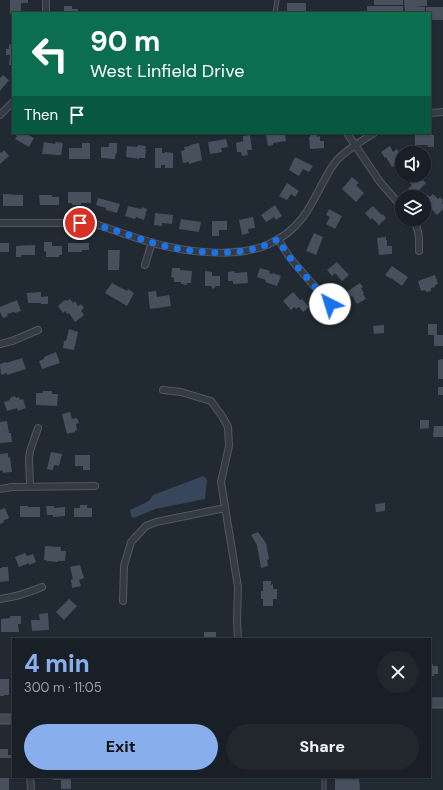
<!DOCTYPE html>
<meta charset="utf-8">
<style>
body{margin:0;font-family:"DM Sans",sans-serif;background:#22272e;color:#f1f3f6;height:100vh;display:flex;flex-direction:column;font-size:15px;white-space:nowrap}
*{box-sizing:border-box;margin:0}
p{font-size:13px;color:#9fa2a7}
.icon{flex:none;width:22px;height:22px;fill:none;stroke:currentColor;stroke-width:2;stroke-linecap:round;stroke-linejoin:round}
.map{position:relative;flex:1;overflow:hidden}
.sheet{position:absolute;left:12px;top:638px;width:419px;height:140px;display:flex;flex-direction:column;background:#191f26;border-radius:0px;box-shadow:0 1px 3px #0004,0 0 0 1px #373d43}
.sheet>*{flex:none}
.guide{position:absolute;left:12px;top:12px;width:419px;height:122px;border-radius:0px;box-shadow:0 1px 3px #0004,0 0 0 1px #373d43;background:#0b6e4f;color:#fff;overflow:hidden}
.buttons{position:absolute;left:395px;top:146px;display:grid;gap:8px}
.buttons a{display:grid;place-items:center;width:36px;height:36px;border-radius:50%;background:#191f26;box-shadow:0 1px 3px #0004,0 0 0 1px #373d43;font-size:20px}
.pin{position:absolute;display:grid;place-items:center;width:34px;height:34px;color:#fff;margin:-17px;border:2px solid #fff;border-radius:50%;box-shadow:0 1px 4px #0007}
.me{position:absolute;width:44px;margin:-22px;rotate:320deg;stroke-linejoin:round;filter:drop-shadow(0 0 3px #0008)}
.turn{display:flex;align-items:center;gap:14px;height:84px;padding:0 12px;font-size:18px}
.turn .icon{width:52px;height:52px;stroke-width:2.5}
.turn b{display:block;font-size:28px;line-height:34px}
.then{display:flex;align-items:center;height:38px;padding:0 12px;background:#0003;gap:8px;font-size:15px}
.round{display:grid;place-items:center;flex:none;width:42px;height:42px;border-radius:21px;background:#22272e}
.overview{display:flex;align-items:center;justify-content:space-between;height:68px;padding:0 12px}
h1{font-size:24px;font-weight:800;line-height:30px;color:#88afec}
.primary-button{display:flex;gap:8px;margin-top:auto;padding:8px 12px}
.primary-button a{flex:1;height:46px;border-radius:24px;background:#88afec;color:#111;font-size:16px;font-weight:800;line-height:46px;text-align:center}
.primary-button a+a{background:#22272e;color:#f1f3f6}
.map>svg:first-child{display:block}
.water{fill:#38465b}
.building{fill:#47505c}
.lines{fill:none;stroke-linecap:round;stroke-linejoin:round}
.lane-casing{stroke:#515862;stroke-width:5}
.street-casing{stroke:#515862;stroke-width:8}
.secondary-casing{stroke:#515862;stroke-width:11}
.lane{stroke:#343b44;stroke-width:3}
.street{stroke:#343b44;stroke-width:6}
.secondary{stroke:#424a56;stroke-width:9}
.route{stroke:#1a73e8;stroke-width:7;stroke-dasharray:0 12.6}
</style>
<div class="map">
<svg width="443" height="790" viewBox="0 0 443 790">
<rect width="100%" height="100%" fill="#212933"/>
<path class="water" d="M203 476 207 479 205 499 155 509 134 518 131 516 130 510 149 501 153 495Z"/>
<path class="building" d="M10 0H28V3H21V13H13V14H10Z
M374 0H403V5H374Z
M404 0H427V6H416L425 7V13H405Z
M287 3H306V13H287Z
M64 6H72V9H78V13H64Z
M367 6H403V13H367Z
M426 7H443V20H430V13H426Z
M9 44 13 45V65H9L10 55H6V49H9Z
M3 75 9 80 0 91V78Z
M12 133H25L34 138 29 147 15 139 17 136Z
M270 133H285L286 141 273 143V145L268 146 266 135 270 134Z
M310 133H316L317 137 320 136V141H324V148L310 149 309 137H310Z
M250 135 252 150H247L248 155 242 156 241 152H237L236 143 243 141V136Z
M415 135H434V147H428V145H415Z
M226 139 228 147 221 148 222 152 210 154 208 142Z
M44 142 55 144 56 142 63 143 61 155 42 154Z
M82 143H90V159H69V148H82Z
M109 143H117V153H116L115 159 101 158V147H109Z
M199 143 202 160 189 164V162L183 163 181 151 185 150 184 147 190 146V145Z
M138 145 146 146 145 149H146L145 158H139V159L126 157 127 146 137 147Z
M390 146 393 152 397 149 401 155 398 157 401 162 392 167 386 157 385 158 381 152Z
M155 148H162V153H165V152L173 153V168H165V165H161V168H155Z
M4 150 9 156 0 164V152L1 153Z
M295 157 313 166 309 172 303 169 299 176 289 170Z
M408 175H420L423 178 422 179 426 183 414 195 408 189 412 185 405 178Z
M352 177 359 183 356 185 364 193 356 202 342 189Z
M287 183 299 191 295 197 291 194 287 200 279 196Z
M68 192H91V203H81V205H72V203H68Z
M3 194 23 195V206H3Z
M433 194 438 199 440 197 443 200 442 203 443 204V209L437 215 429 206 427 208 424 205V199L428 195 430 197Z
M39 195H52V197H59V205H40Z
M98 198 120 204 117 213 106 210V208L96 205Z
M275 205 282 216 276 220 274 217 266 222 261 215Z
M128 206 141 209 142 207 147 209 144 220 136 217 135 219 125 216Z
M373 206 382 215 383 214 386 218 379 225 372 218 371 220 365 213Z
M329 209 342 216 335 229 326 224 330 217 326 215Z
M155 213 173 215 172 224 162 223V226L154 225Z
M253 217 255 228 248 229 249 233 242 235 239 220Z
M181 219 201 222 199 232 179 229Z
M212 221H227V230H219V236H212Z
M314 233 323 237 316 255 306 251Z
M386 237V240H387V246H392V254L379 255 377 238Z
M44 242H52V246H62V255H59V257H46V251L44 252Z
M0 243H9V252H0Z
M68 243H89V250H82V252H68Z
M35 245V255H21V257H16V246Z
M108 250H120L119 270H108Z
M337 262 349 275 342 281 335 273 332 276 327 270Z
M392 266 408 277 402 286 391 278V279L385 275Z
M172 268H180V270L192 271 191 283H187V285L181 284V282H174V278L171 277Z
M260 268 270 271 269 273 272 274 273 273 281 276 277 286 265 282 266 280 257 277Z
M205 271 212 272V276H220V286H216L213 289 211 286H205Z
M234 271 235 273 247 272 248 283 233 284V281H228V272Z
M435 275 438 284 435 285V287L431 288V291L426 292 425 290 421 291 418 281Z
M112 283 127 291 128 289 134 293 127 306 105 293Z
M360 283 363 287 361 288 364 293 363 294 366 299 357 304 352 296 348 298 345 293Z
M156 291 157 297 169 295 171 306 150 309 148 292Z
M41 292V297L48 296V304H41V303H28L27 293Z
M293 292 300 300 302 299 309 307 303 312 299 307 296 309 294 307 291 310 283 301Z
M70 299 73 303 75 301 78 306 81 304 84 308 81 311 84 315 75 322 69 313 67 314 65 311 63 313 58 306 65 300 67 301Z
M17 300 21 311 15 313 14 312 7 314 8 316 3 318 0 312V307Z
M428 324H437V335H443V346H434V335H428Z
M384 325V333L374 334 373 326Z
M69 329 78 332 74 350 63 348 64 341H66Z
M56 352 60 363 42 369 39 361 44 359V357Z
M22 358 26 369 7 375V373L1 375 0 364 6 362V363Z
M443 359V379H438V360Z
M438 387H443V395H438Z
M43 391H52V394H58L57 406 36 405V393H43Z
M15 396 16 398 19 397 20 400 23 399 26 408 18 411 17 408 7 411 4 402 10 400V398Z
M70 412 72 419 77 418 79 423 76 424 77 430 75 431V432L67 434 62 414Z
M420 420H429V428L420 429Z
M7 421 9 433H11L12 442 0 443V422Z
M434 426H443V437H433Z
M51 452 62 454 59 466 54 465 53 470 47 469Z
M8 453V458L10 457 12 472 3 473 2 470 0 471V454Z
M75 455H90V470H83V466H75Z
M385 503V511L376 512 375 504Z
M80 505H87V508H92V517H74V508H80Z
M20 506H28V507H40V517H20Z
M46 506H54V508L65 507V516L53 517V515H47Z
M5 508 9 518 3 521 4 522 0 524V510Z
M258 532 266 543 269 559 267 560 268 566 261 568 257 545 251 535Z
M45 546 61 547V551H66L65 561H58V562L46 561 47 560H44Z
M25 553 27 556 33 554 36 562 29 565V563L19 567 15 557Z
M80 565 84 578 79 580 81 586 72 588 71 580 73 579 70 567Z
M2 567H8L9 581 0 582V568H2Z
M263 581H271V585L273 584V589H277V599H273V606H263V599H261V591H263Z
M69 599 77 606 64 620 56 612Z
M48 613 49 630 32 631 31 620H40L39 614Z
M10 616H21V624H18L19 632H1V619L10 618Z
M204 632H216V639H204Z
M433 664V666H438V674H434V676H432V678H430V665Z
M0 679H9V695H4V696H0Z
M0 749H8V755H12V758H0Z
M53 777H71V789H61V780H53Z
M335 777H359L360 790H335Z
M0 778H9V790H0Z"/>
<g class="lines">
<defs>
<path id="lane" d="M275 13 277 0
M324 777V790"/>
<path id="street" d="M46 0V13
M430 113 443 112
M0 115 13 102
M347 133 380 182 402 207
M413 219C420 231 419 238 419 251
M0 223H80L98 225C120 232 143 241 165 246 195 253 239 257 267 245 281 239 294 229 303 217 312 205 318 191 326 177 329 171 333 165 337 160 347 149 362 141 374 133
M278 239 288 255 295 264 330 304
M145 265 152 242
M0 344 12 341 38 330
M163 390 181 392 211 401 222 416 228 427 229 446 221 482 238 587 237 621 238 639
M30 486 29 459 30 451 38 428
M0 489 12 487 95 486
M0 599C15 597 28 593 42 587
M123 601 124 566 131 542 146 526 156 522 225 508
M30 777 31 790"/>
<path id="secondary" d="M430 703H443
M0 719H13"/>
</defs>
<use href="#lane" class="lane-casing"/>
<use href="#street" class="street-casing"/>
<use href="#secondary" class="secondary-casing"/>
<use href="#lane" class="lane"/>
<use href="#street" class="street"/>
<use href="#secondary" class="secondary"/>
</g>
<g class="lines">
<path class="route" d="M80 223C104 225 127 235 150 242 186 253 245 260 278 239L288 255 295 264 330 304"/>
</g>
</svg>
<div class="buttons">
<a><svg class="icon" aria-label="sound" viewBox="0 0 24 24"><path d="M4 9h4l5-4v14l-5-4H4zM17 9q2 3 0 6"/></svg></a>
<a><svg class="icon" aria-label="layers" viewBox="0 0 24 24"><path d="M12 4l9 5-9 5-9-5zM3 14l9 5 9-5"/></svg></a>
</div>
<div class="pin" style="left:80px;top:223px;background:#d93025"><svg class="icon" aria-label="arrive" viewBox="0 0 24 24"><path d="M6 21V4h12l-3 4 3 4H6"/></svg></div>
<svg class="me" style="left:330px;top:304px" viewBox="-20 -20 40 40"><circle r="19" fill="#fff"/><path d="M0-13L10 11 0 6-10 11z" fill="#1a73e8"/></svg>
<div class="guide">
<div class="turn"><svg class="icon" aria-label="left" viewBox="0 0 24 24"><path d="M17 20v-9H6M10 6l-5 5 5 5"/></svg><div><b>90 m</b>West Linfield Drive</div></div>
<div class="then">Then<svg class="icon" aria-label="arrive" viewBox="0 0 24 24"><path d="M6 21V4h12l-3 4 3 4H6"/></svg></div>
</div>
<section class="sheet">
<div class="overview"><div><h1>4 min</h1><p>300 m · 11:05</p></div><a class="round"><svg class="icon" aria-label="close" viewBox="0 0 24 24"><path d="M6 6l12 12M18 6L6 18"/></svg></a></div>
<div class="primary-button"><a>Exit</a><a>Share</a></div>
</section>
</div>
